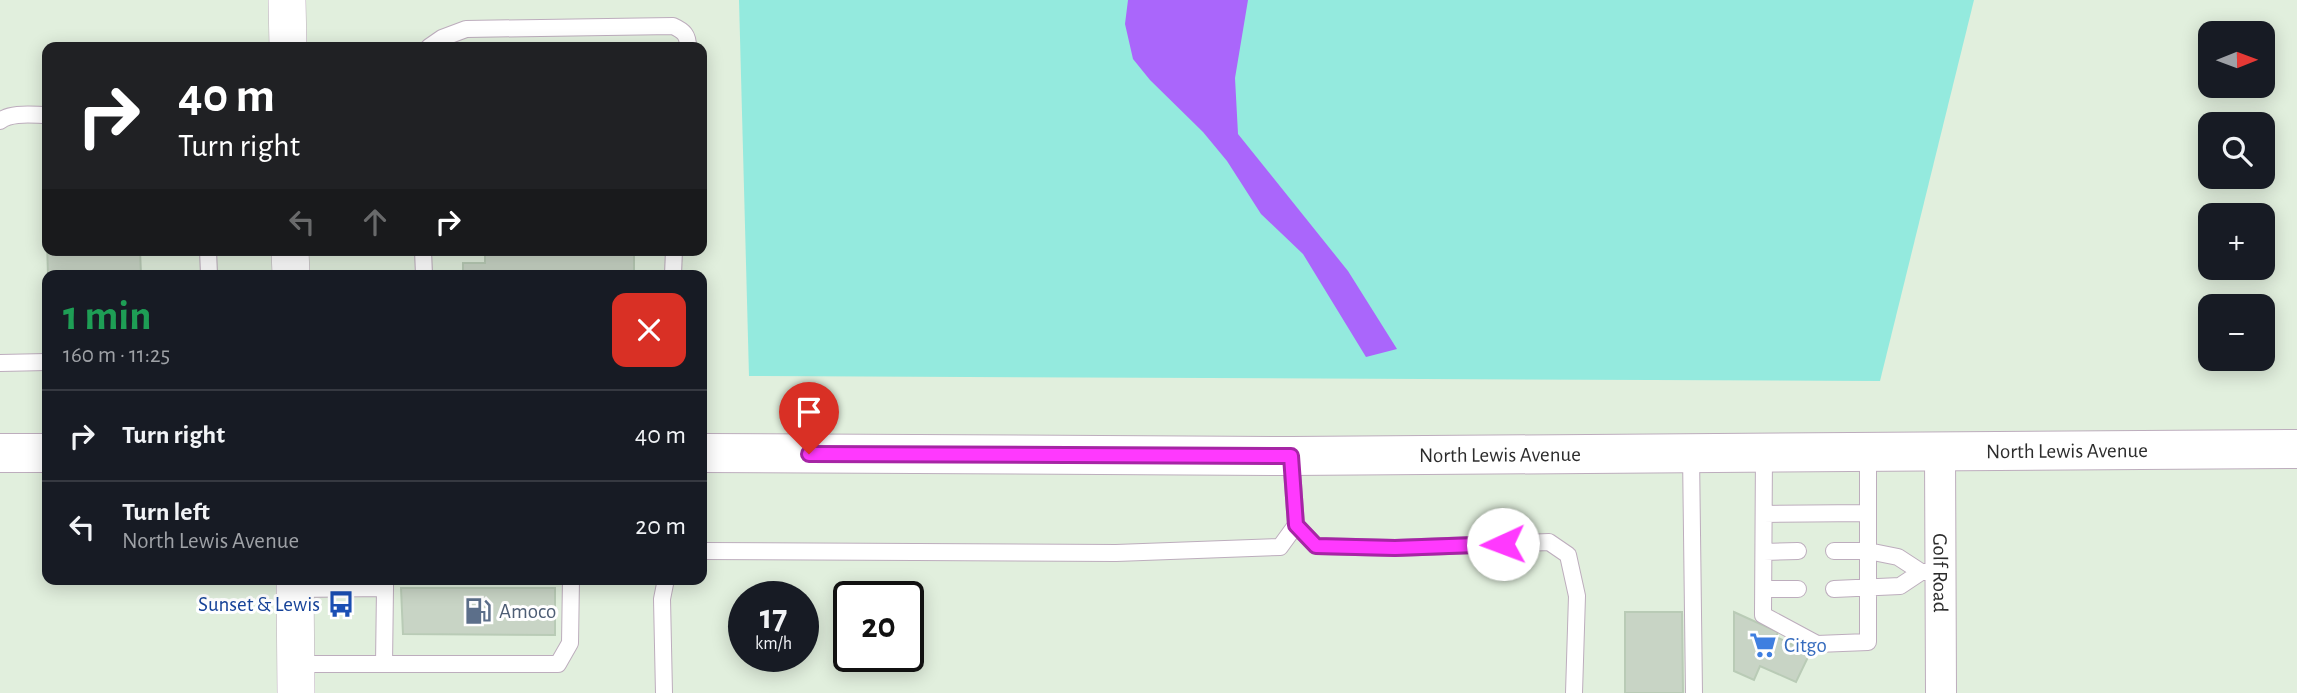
<!DOCTYPE html>
<meta charset="utf-8">
<style>
body{margin:0;font-family:"Alegreya Sans",sans-serif;background:#20242c;color:#f1f3f6;height:100vh;display:flex;flex-direction:column;font-size:26px;white-space:nowrap}
*{box-sizing:border-box;margin:0}
p{font-size:23px;color:#9ea1a6}
.icon{flex:none;width:38px;height:38px;fill:none;stroke:currentColor;stroke-width:2;stroke-linecap:round;stroke-linejoin:round}
.map{position:relative;flex:1;overflow:hidden}
.drawer{position:absolute;left:42px;top:270px;width:665px;height:315px;display:flex;flex-direction:column;background:#171b24;border-radius:14px;box-shadow:0 4px 18px #0003}
.drawer>*{flex:none}
.guide{position:absolute;left:42px;top:42px;width:665px;height:214px;border-radius:14px;box-shadow:0 4px 18px #0003;background:#202124;color:#fff;overflow:hidden}
.needle{width:46px;rotate:89deg}
.buttons{position:absolute;left:2198px;top:21px;display:grid;gap:14px}
.buttons a{display:grid;place-items:center;width:77px;height:77px;border-radius:14px;background:#171b24;box-shadow:0 4px 18px #0003;font-size:35px}
.speed{position:absolute;left:728px;top:581px;display:flex;gap:14px;font-size:35px;font-weight:700;text-align:center}
.speed>*{display:grid;place-content:center;width:91px;height:91px;border-radius:50%;background:#171b24;box-shadow:0 4px 18px #0003;line-height:1}
.speed small{font-size:18px;font-weight:400}
.speed .limit{border:4px solid #111;border-radius:10px;background:#fff;color:#111}
.pin{position:absolute;display:grid;place-items:center;width:60px;height:60px;color:#fff;margin:-72px -30px;border-radius:50% 50% 50% 0;rotate:-45deg;box-shadow:0 0 7px #0007}
.pin .icon{rotate:45deg}
.me{position:absolute;width:77px;margin:-38px;rotate:268deg;stroke-linejoin:round;filter:drop-shadow(0 0 5px #0008)}
.turn{display:flex;align-items:center;gap:24px;height:147px;padding:0 21px;font-size:32px}
.turn .icon{width:91px;height:91px;stroke-width:2.5}
.turn b{display:block;font-size:49px;line-height:60px}
.lanes{display:flex;align-items:center;height:66px;padding:0 21px;background:#0003;justify-content:center;gap:35px;direction:ltr}
.lanes .off{opacity:.35}
.round{display:grid;place-items:center;flex:none;width:74px;height:74px;border-radius:14px;background:#20242c}
.head{display:flex;align-items:center;justify-content:space-between;height:119px;padding:0 21px}
h1{font-size:42px;font-weight:700;line-height:52px;color:#1e9e55}
ul{padding:0;list-style:none}
li{display:flex;align-items:center;gap:21px;height:91px;padding:0 21px;border-top:2px solid #363941}
li div{flex:1}
li b{display:block;font-size:26px}
li em{font-style:normal}
.map>svg:first-child{display:block}
.green{fill:#94eade}
.water{fill:#aa66fb}
.building{fill:#c8d4c5;stroke:#b9cbb6;stroke-width:2}
.lines{fill:none;stroke-linecap:round;stroke-linejoin:round}
.service-casing{stroke:#bdadbd;stroke-width:18}
.minor-casing{stroke:#bdadbd;stroke-width:32}
.tertiary-casing{stroke:#bdadbd;stroke-width:38}
.secondary-casing{stroke:#bdadbd;stroke-width:40}
.service{stroke:#fff;stroke-width:16}
.minor{stroke:#fff;stroke-width:30}
.tertiary{stroke:#fff;stroke-width:37}
.secondary{stroke:#fff;stroke-width:38}
.route-casing{stroke:#a625a5;stroke-width:18}
.route{stroke:#ff39fe;stroke-width:12}
.labels{text-anchor:middle;stroke-width:6;stroke-linejoin:round;paint-order:stroke}
.street-label{font-size:21px;fill:#2c2c2c;stroke:#fff}
.transit-label{font-size:21px;fill:#164399;stroke:#fff;text-anchor:end}
.service-label{font-size:21px;fill:#4e5e75;stroke:#fff;text-anchor:start}
.shop-label{font-size:21px;fill:#366cbe;stroke:#fff;text-anchor:start}
</style>
<div class="map">
<svg width="2297" height="693" viewBox="0 0 2297 693">
<rect width="100%" height="100%" fill="#e1efdd"/>
<path class="green" d="M739 0H1974L1880 381 749 376Z"/>
<path class="water" d="M1128 0H1248L1235 78 1238 134 1348 271 1397 349 1366 357 1303 254 1261 214 1227 161 1203 132 1150 80 1133 59 1125 24Z"/>
<path class="building" d="M45 176H47V250H140L141 275H48Z
M485 250H634V275H463V263H485Z
M401 588H555V635L403 634Z
M1625 612H1682L1683 693H1625Z
M1734 612 1778 632 1776 637 1810 653 1796 682 1760 666 1754 680 1734 671Z"/>
<g class="lines">
<defs>
<path id="service" d="M429 47 442 38 466 29 673 26C684 31 688 35 688 47
M0 121C11 112 33 115 47 115
M208 250 209 275
M423 250 424 275
M673 275 674 250
M0 363 47 362
M1691 453 1694 693
M1764 453 1763 615 1817 644 1868 642V452
M1291 456 1296 525 1316 546 1395 548 1549 542 1568 555 1577 596 1574 693
M1764 514 1868 513
M702 551 1116 553 1280 547 1296 525
M1834 551H1868L1898 557 1921 572H1941
M1764 552 1798 551
M295 589 385 588V579
M1764 589H1798
M1834 589 1900 586 1921 572
M296 664H558L570 643 571 579
M384 664 385 588
M664 693 662 599 666 579"/>
<g id="minor">
<path id="s1" d="M1940 452 1941 693"/>
</g>
<path id="tertiary" d="M287 0 288 47
M290 250 291 275
M295 579 296 693"/>
<g id="secondary">
<path d="M0 453H47"/>
<path id="s2" d="M702 453 1291 456 2297 449"/>
</g>
</defs>
<use href="#service" class="service-casing"/>
<use href="#minor" class="minor-casing"/>
<use href="#tertiary" class="tertiary-casing"/>
<use href="#secondary" class="secondary-casing"/>
<use href="#service" class="service"/>
<use href="#minor" class="minor"/>
<use href="#tertiary" class="tertiary"/>
<use href="#secondary" class="secondary"/>
</g>
<g class="lines">
<defs>
<path id="route" d="M809 454 1291 456 1296 525 1316 546 1395 548 1503 544"/>
</defs>
<use href="#route" class="route-casing"/>
<use href="#route" class="route"/>
</g>
<defs>
<symbol id="bus-bare" viewBox="-9 -9 18 18"><path d="M-5-6H5V4H4V6H2V4H-2V6H-4V4H-5ZM-3.5-4V0h7V-4ZM-3.5 1.2v1.5H-2V1.2ZM2 1.2v1.5H3.5V1.2Z" fill="#1a4fb4" stroke="#fff" stroke-width="2.5" paint-order="stroke"/></symbol>
<symbol id="fuel-bare" viewBox="-9 -9 18 18"><path d="M-5.5-6h7V0h2V4h1.3V-2.5L3-4.5l.8-.8L6-3V5H2.5V1h-1V6h-7ZM-4.2-4.7v3.2H.2V-4.7Z" fill="#5c6f8a" stroke="#fff" stroke-width="2.5" paint-order="stroke"/></symbol>
<symbol id="supermarket-bare" viewBox="-9 -9 18 18"><path d="M-6-5.5h2.5l.6 2H6L4.5 2H-2.5L-4.4-4H-6ZM-1.5 3.2a1.3 1.3 0 1 0 .1 0ZM3 3.2a1.3 1.3 0 1 0 .1 0Z" fill="#3f7fe0" stroke="#fff" stroke-width="2.5" paint-order="stroke"/></symbol>
</defs>
<g fill-rule="evenodd">
<use href="#bus-bare" x="322" y="585" width="38" height="38"/>
<use href="#fuel-bare" x="459" y="592" width="38" height="38"/>
<use href="#supermarket-bare" x="1744" y="626" width="38" height="38"/>
</g>
<g class="labels">
<g class="street-label">
<text dy="7" stroke="none"><textPath href="#s2" startOffset="1365">North Lewis Avenue</textPath></text>
<text dy="7" stroke="none"><textPath href="#s2" startOffset="798">North Lewis Avenue</textPath></text>
<text dy="7" stroke="none"><textPath href="#s1" startOffset="121">Golf Road</textPath></text>
</g>
<g class="transit-label">
<text x="320" y="611">Sunset &amp; Lewis</text>
</g>
<g class="service-label">
<text x="499" y="618">Amoco</text>
</g>
<g class="shop-label">
<text x="1784" y="652">Citgo</text>
</g>
</g>
</svg>
<div class="buttons">
<a><svg class="needle" viewBox="-14 -14 28 28"><path d="M0-13l5 13h-10z" fill="#e53935"/><path d="M0 13l5-13h-10z" fill="#9ea1a6"/></svg></a>
<a><svg class="icon" aria-label="search" viewBox="0 0 24 24"><circle cx="10" cy="10" r="6"/><path d="M15 15l6 6"/></svg></a>
<a>+</a>
<a>−</a>
</div>
<div class="speed"><div>17<small>km/h</small></div><div class="limit">20</div></div>
<div class="pin" style="left:809px;top:454px;background:#d93025"><svg class="icon" aria-label="arrive" viewBox="0 0 24 24"><path d="M6 21V4h12l-3 4 3 4H6"/></svg></div>
<svg class="me" style="left:1503px;top:544px" viewBox="-20 -20 40 40"><circle r="19" fill="#fff"/><path d="M0-13L10 11 0 6-10 11z" fill="#ff39fe"/></svg>
<div class="guide">
<div class="turn"><svg class="icon" aria-label="right" viewBox="0 0 24 24"><path d="M7 20v-9h11M14 6l5 5-5 5"/></svg><div><b>40 m</b>Turn right</div></div>
<div class="lanes"><svg class="icon off" aria-label="left" viewBox="0 0 24 24"><path d="M17 20v-9H6M10 6l-5 5 5 5"/></svg><svg class="icon off" aria-label="ahead" viewBox="0 0 24 24"><path d="M12 20V5M6 11l6-6 6 6"/></svg><svg class="icon" aria-label="right" viewBox="0 0 24 24"><path d="M7 20v-9h11M14 6l5 5-5 5"/></svg></div>
</div>
<section class="drawer">
<div class="head"><div><h1>1 min</h1><p>160 m · 11:25</p></div><a class="round" style="background:#d93025;color:#fff"><svg class="icon" aria-label="close" viewBox="0 0 24 24"><path d="M6 6l12 12M18 6L6 18"/></svg></a></div>
<ul>
<li><svg class="icon" aria-label="right" viewBox="0 0 24 24"><path d="M7 20v-9h11M14 6l5 5-5 5"/></svg><div><b>Turn right</b></div><em>40 m</em></li>
<li><svg class="icon" aria-label="left" viewBox="0 0 24 24"><path d="M17 20v-9H6M10 6l-5 5 5 5"/></svg><div><b>Turn left</b><p>North Lewis Avenue</p></div><em>20 m</em></li>
</ul>
</section>
</div>
